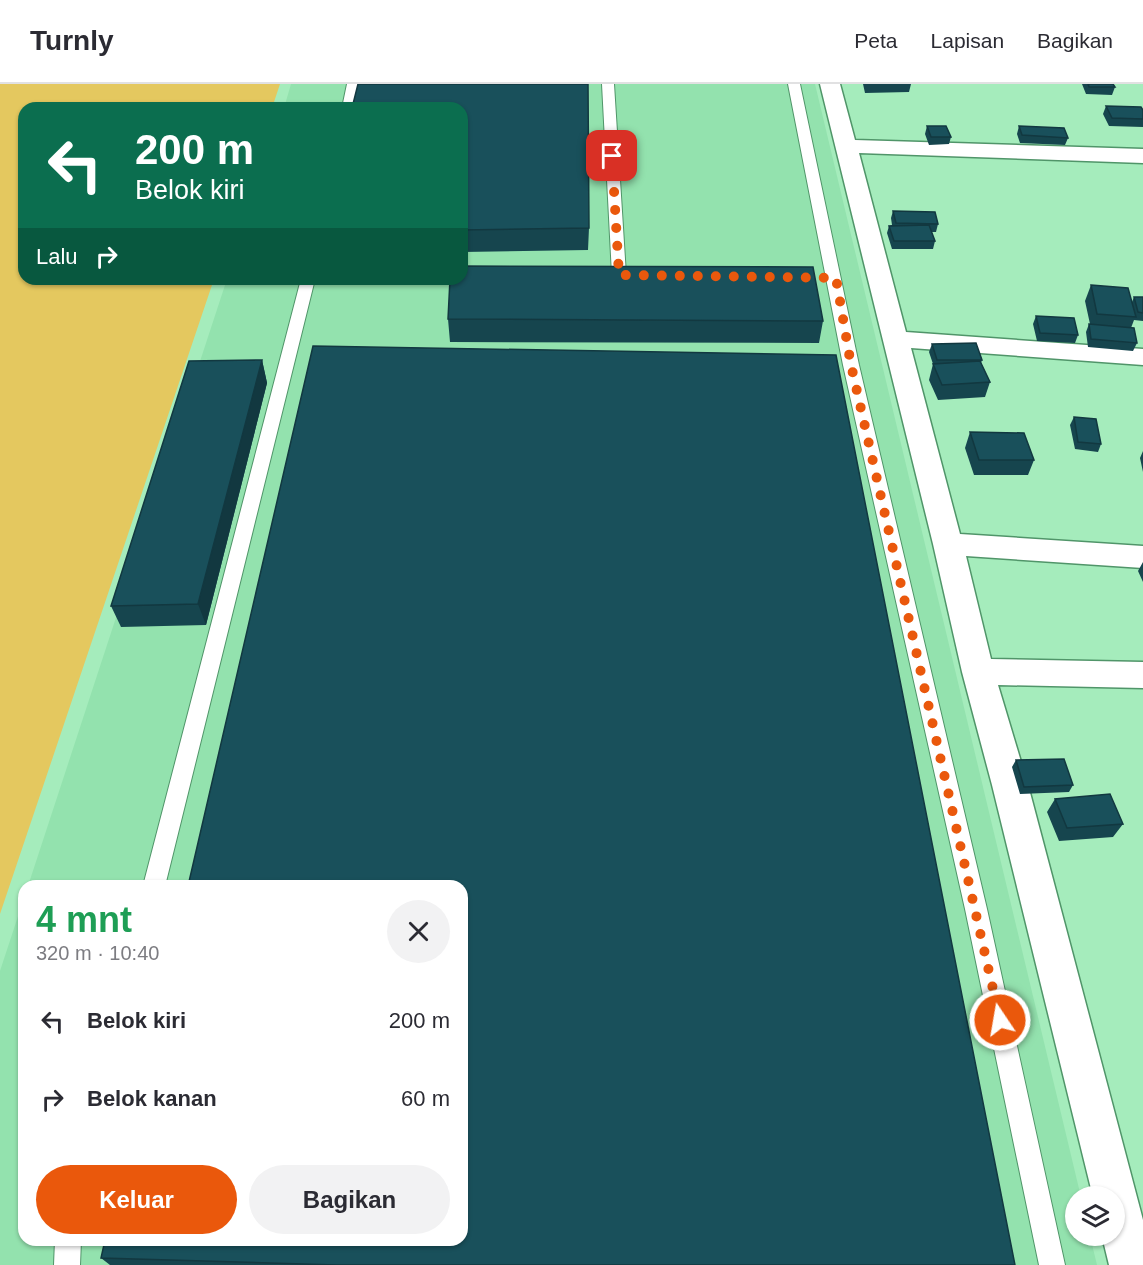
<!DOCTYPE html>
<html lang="id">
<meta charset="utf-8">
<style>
body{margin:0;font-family:Helvetica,sans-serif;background:#f2f2f3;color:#2b2b33;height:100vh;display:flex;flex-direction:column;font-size:22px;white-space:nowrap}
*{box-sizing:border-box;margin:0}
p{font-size:20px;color:#7c7c81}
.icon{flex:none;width:33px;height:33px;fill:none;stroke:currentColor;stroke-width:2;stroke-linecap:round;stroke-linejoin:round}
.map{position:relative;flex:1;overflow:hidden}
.details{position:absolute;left:18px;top:796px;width:450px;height:366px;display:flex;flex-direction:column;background:#fff;border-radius:18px;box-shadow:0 2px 4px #0004}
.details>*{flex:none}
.banner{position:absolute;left:18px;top:18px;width:450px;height:183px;border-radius:18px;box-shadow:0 2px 4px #0004;background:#0b6e4f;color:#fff;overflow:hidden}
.controls{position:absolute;left:1065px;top:1102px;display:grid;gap:12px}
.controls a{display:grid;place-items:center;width:60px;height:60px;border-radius:50%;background:#fff;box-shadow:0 2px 4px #0004;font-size:30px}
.pin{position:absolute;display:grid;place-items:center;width:51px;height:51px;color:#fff;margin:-26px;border-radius:12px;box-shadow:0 3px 9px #0006}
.me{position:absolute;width:66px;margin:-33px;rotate:348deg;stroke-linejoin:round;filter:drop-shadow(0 0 4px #0008)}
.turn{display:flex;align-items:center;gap:21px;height:126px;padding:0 18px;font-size:27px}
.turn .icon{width:78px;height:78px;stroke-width:2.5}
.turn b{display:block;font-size:42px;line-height:51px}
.then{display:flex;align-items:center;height:57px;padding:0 18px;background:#0003;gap:12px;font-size:22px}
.round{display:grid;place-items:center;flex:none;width:63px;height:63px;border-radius:32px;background:#f2f2f3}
.headline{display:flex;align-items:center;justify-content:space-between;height:102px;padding:0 18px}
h1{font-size:36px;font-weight:700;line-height:45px;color:#1e9e55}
.action{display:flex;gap:12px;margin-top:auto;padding:12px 18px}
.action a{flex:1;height:69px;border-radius:36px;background:#ea580c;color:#fff;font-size:24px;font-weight:700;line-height:69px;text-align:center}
.action a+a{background:#f2f2f3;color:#2b2b33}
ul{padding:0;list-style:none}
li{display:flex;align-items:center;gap:18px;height:78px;padding:0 18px}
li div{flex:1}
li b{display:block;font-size:22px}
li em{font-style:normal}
header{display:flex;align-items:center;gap:36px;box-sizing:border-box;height:84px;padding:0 30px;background:#fff;border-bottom:2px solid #e1e1e2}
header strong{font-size:28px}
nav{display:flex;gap:33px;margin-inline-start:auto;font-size:21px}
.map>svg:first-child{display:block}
.built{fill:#93e2ae}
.green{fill:#e4c85f}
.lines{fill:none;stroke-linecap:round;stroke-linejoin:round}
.lane-casing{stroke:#509569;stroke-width:2}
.street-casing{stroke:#509569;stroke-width:3}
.lane{fill:#fff;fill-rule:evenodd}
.street{fill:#fff;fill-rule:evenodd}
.wall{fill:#16454e}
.shaded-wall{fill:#123840}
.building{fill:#19505b;stroke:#123840;stroke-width:1.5}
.route{stroke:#ea580c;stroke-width:10;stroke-dasharray:0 18}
</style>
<header>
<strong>Turnly</strong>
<nav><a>Peta</a><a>Lapisan</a><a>Bagikan</a></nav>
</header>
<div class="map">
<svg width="1143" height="1181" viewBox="0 0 1143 1181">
<rect width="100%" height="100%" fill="#a5ecbc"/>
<path class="built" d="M291 0H815L1081 1113H1076V1152H1090L1097 1181H0V887L24 814V1156H462V802H28L227 195H462V24H284Z"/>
<path class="green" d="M0 0H280L272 24H24V195H214L0 830Z"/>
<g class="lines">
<defs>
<path id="lane" d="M347 0H359L354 24H342Z
M602 0H614L626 191 619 195 612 191Z
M788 0H800L859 281 987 825 1065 1181H1039L965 825 843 281Z
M301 195H315L165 802H143Z
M55 1156H81L80 1181H54Z"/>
<path id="street" d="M820 0H840L855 56 1143 65V79L859 69 906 248 1143 265V281L911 264 960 450 1143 462V484L966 472 991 575 1143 578V604L998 601 1028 701 1143 1136V1181H1109L1102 1152H1114V1113H1093L992 701 962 588 933 460Z"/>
</defs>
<use href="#lane" class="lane-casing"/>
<use href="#street" class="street-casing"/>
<use href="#lane" class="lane"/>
<use href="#street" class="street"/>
</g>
<path class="wall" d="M863 0H911L909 8 865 9Z
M1082 0H1113L1115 3 1112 11 1086 10Z
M1106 22 1143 26V43L1109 42 1103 30Z
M462 24 589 144 588 166 462 168Z
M927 42 951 53 949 60 929 61 925 50Z
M1019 42 1068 54 1065 61 1020 59 1017 50Z
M893 127 938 140 936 148H931L935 157 933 165H892L887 149 889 142 892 141 891 134Z
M1091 201 1132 218 1134 213H1143V237L1134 236 1131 244 1137 259 1133 267 1088 263 1086 248 1089 240H1090L1085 217Z
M1036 232 1078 251 1075 259 1037 257 1033 240Z
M448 235 823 237 819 259 450 258Z
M932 260 982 276 981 279 990 298 985 313 938 316 929 296 933 280 929 268Z
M262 276 267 299 206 541 121 543 111 522Z
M1074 333 1101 360 1098 368 1075 365 1070 341Z
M970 348 1034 376 1028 391H974L965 364Z
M1143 367V388L1140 374Z
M1143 478V498L1138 487Z
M1016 676 1073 701 1069 708 1020 710 1012 683Z
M1055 715 1123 740 1113 753 1059 757 1047 728Z
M101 1174 1015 1181H110Z"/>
<path class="shaded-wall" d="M262 276 267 299 206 541 198 520Z"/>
<path class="building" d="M358 0H588L589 144 462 146V24H352Z
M1088 0H1113L1115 3H1089Z
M1106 22 1141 23 1143 26V35L1112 34Z
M927 42H946L951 53H931Z
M1019 42 1064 44 1068 54 1022 51Z
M893 127 935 128 938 140 896 139Z
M929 141 935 157H894L889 142Z
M462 182 813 183 823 237 448 235 450 195H462Z
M1091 201 1128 204 1136 233 1097 230Z
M1134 213H1143V229L1138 228Z
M1036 232 1074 234 1078 251 1040 249Z
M1089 240 1134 244 1137 259 1091 255Z
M976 259 982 276H937L932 260Z
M313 262 836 271 1015 1181H336L101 1174 105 1156H462V802H188Z
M262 276 198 520 111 522 189 277Z
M980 277 990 298 942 301 933 280Z
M1074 333 1096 335 1101 360 1078 358Z
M970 348 1024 349 1034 376H979Z
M1064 675 1073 701 1024 703 1016 676Z
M1110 710 1123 740 1067 744 1055 715Z"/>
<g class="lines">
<path class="route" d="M612 72 619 191 836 194 851 281 1000 936"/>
</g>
</svg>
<div class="controls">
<a><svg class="icon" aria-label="layers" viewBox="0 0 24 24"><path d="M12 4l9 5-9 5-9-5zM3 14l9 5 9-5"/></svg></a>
</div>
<div class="pin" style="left:612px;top:72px;background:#d93025"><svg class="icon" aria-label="arrive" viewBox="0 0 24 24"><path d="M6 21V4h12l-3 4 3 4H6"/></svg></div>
<svg class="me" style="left:1000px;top:936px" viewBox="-20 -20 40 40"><circle r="17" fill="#ea580c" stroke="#fff" stroke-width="3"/><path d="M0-11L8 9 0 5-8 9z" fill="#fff"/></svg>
<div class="banner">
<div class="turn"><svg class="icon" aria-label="left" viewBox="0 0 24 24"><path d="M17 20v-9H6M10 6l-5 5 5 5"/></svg><div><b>200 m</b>Belok kiri</div></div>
<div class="then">Lalu<svg class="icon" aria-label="right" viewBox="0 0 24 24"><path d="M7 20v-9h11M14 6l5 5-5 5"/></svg></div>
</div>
<section class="details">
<div class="headline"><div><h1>4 mnt</h1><p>320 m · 10:40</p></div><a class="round"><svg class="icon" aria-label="close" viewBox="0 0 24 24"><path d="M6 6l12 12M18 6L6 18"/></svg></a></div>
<ul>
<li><svg class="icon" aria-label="left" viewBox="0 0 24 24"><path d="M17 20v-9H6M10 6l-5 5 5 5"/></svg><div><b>Belok kiri</b></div><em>200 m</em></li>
<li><svg class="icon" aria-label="right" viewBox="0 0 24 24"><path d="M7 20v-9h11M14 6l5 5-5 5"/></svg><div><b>Belok kanan</b></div><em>60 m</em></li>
</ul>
<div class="action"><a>Keluar</a><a>Bagikan</a></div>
</section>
</div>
